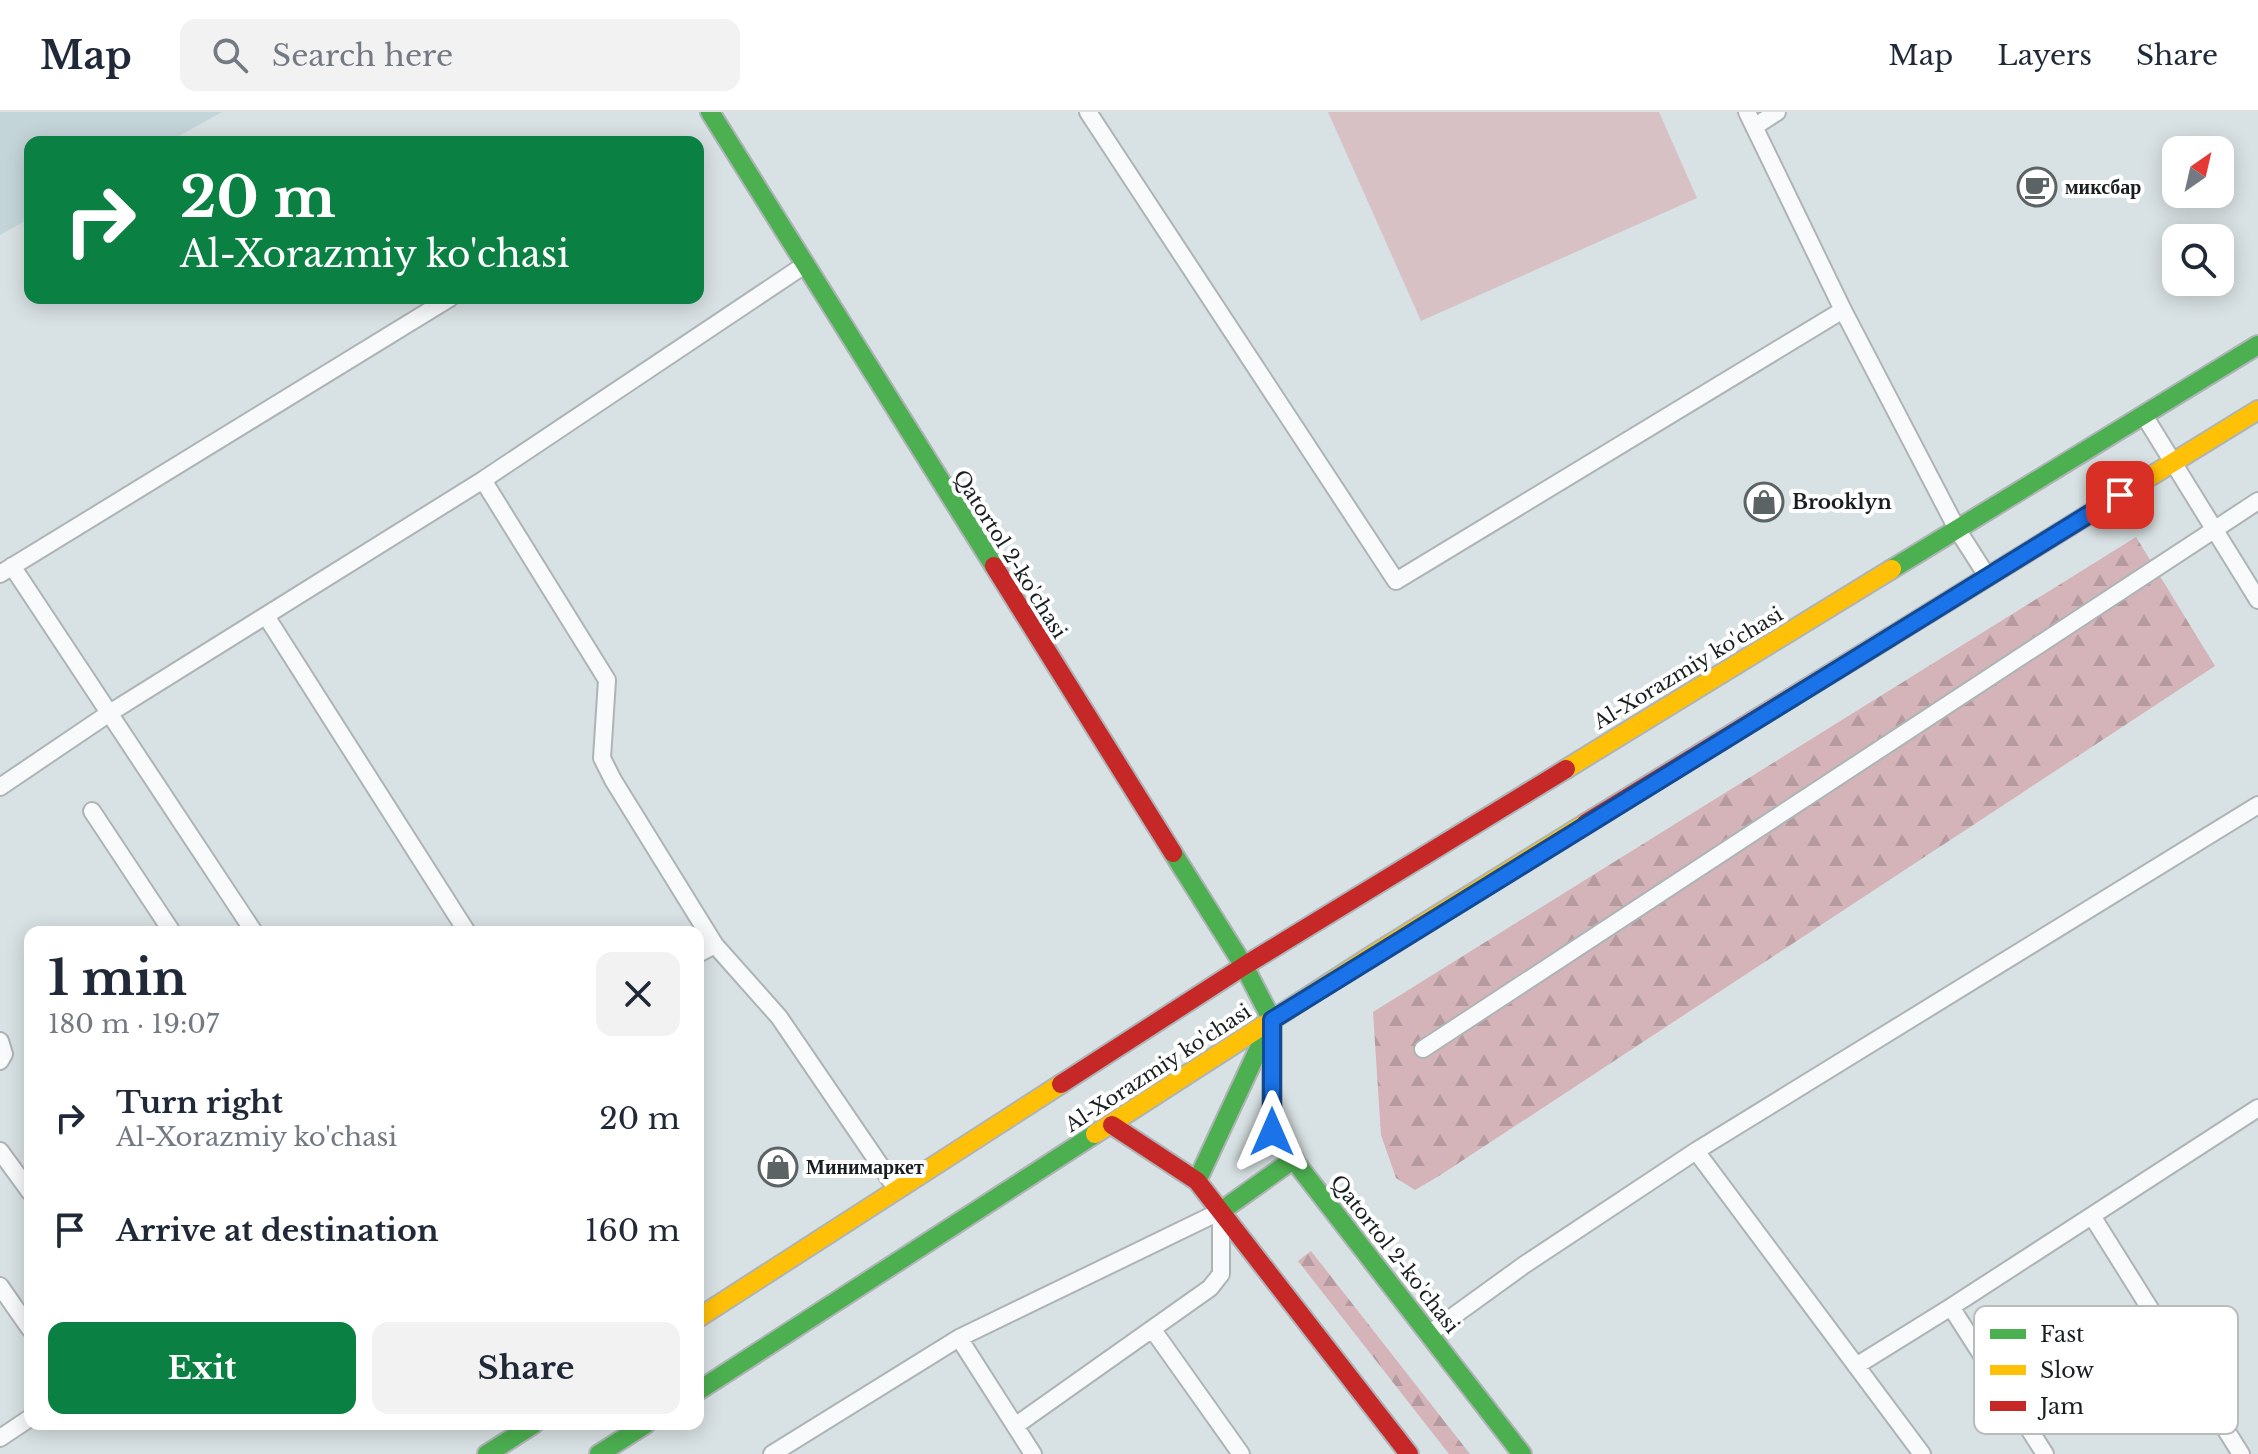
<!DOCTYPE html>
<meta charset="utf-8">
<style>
body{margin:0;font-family:"Libre Baskerville",serif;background:#f2f2f3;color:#1f2937;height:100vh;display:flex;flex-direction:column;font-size:30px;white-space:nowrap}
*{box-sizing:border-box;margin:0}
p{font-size:26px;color:#747a83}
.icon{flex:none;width:44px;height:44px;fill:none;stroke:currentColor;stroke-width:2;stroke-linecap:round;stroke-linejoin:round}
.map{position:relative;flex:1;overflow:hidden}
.drawer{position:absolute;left:24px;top:814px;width:680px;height:504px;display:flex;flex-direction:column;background:#fff;border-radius:16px;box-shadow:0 4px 20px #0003}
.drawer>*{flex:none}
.top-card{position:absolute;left:24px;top:24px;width:680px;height:168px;border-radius:16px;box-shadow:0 4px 20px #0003;background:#0b8043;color:#fff;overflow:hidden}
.needle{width:52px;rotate:34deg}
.fabs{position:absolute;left:2162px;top:24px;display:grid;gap:16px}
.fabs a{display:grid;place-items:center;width:72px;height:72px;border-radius:16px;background:#fff;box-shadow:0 4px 20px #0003;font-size:40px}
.pin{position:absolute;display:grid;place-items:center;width:68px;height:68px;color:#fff;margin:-34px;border-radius:16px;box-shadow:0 4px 12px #0006}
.me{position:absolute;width:88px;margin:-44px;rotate:0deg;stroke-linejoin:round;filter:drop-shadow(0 0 6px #0008)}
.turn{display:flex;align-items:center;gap:28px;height:168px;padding:0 24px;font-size:36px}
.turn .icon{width:104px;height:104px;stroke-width:2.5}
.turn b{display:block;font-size:56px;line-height:68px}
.round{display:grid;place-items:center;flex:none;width:84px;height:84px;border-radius:16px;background:#f2f2f3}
.head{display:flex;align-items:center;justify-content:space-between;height:136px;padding:0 24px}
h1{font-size:48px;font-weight:700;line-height:60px}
.primary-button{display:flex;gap:16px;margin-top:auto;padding:16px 24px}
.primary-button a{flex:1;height:92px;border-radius:16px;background:#0b8043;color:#fff;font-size:32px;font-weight:700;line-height:92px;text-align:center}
.primary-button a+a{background:#f2f2f3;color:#1f2937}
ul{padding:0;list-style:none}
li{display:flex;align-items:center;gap:24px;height:112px;padding:0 24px}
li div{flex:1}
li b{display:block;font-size:30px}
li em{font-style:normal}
header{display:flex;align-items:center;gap:48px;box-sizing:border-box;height:112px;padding:0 40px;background:#fff;border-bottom:2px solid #e0e1e3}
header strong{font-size:38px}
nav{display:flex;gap:44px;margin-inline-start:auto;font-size:28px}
.search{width:560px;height:72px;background:#f2f2f3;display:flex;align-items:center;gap:20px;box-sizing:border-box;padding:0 28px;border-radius:16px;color:#747a83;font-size:30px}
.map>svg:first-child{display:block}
.built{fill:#c4d5d9}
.forest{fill:url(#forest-firs)}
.pitch{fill:#d8c1c5}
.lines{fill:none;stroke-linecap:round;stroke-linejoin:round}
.lane-casing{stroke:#aeb4b6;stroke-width:20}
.fast-casing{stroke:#aeb4b6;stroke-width:22}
.slow-casing{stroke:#aeb4b6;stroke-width:22}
.jam-casing{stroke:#aeb4b6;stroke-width:22}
.lane{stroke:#f9fafb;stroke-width:16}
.fast{stroke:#4caf50;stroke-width:18}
.slow{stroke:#ffc107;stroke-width:18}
.jam{stroke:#c62828;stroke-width:18}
.route-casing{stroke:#114b97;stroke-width:20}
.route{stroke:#1a73e8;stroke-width:14}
.labels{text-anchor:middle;stroke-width:8;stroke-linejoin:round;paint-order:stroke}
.poi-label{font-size:20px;font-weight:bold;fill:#191f20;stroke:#fff;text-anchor:start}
.street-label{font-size:20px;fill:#191f20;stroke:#fff}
.key{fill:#fff;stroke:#babcbc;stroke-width:2}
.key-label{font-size:22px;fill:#191f20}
</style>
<header>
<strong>Map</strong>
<div class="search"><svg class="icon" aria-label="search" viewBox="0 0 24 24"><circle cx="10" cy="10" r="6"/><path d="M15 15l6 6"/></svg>Search here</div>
<nav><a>Map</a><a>Layers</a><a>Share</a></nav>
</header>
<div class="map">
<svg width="2258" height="1342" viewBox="0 0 2258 1342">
<defs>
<pattern id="forest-firs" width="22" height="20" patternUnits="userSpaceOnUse" patternTransform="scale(2)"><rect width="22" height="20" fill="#d4b4b9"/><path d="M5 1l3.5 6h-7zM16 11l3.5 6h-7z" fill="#b59a9f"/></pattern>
</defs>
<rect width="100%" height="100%" fill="#d8e1e3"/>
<path class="built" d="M0 0H222L168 30H30V106L0 123Z"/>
<path class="forest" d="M2136 425 2215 554 1439 1064 1415 1078 1396 1066 1381 1023 1373 900Z
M1311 1139 1470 1342H1449L1298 1149Z"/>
<path class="pitch" d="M1328 0H1659L1697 86 1421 209Z"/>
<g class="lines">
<defs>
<path id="lane" d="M1088 0 1396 469 1843 198 1957 417 1987 464
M1747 0 1843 198
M1754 15 1777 0
M2145 305 2258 488
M483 368 607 568 602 646 613 668 715 833 779 905 895 1075
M12 454 254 820
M0 462 450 186
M266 504 467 820
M0 675 108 602 483 368 803 154
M92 699 172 820
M698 842 715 833
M0 929 4 942 0 949
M1423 937 2258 389
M0 1039 30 1080
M1696 1039 2258 693
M2092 1104 2241 1342
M0 1174 30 1217
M1153 1218 1241 1342
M1430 1221 1524 1153 1696 1039 1922 1342
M959 1226 1033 1342
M1856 1254 1951 1195
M0 1326 30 1306
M772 1342 959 1226 1221 1099V1162L1210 1176 1015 1314
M2045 1342 1951 1195 2258 996"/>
<path id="fast" d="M710 0 994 454
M1892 457 2258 233
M1173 741 1244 854 1272 908V1020L1522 1342
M1197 1069 1266 921
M1221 1099 1294 1047
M698 1279 1095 1022
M487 1342 534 1312
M599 1342 646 1312"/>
<path id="slow" d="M1890 525 2258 298
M1566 657 1892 457
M1095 1022 1374 842 1586 711
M698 1206 1061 972"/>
<path id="jam" d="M994 454 1173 741
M1586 711 1890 525
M1061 972 1244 854 1566 657
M1112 1013 1197 1069 1409 1342"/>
</defs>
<use href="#lane" class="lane-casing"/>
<use href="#fast" class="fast-casing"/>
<use href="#slow" class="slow-casing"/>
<use href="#jam" class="jam-casing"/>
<use href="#lane" class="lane"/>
<use href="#fast" class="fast"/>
<use href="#slow" class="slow"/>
<use href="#jam" class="jam"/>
</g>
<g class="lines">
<defs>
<path id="route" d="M1272 1020V908L2120 383"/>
</defs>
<use href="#route" class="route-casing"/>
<use href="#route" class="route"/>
</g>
<defs>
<symbol id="cafe-ring" viewBox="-11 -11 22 22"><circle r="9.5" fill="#fff" stroke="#5c6364" stroke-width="1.5"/><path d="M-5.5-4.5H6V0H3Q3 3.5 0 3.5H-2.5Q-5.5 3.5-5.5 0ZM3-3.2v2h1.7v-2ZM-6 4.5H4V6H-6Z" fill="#5c6364"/></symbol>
<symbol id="shop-ring" viewBox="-11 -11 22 22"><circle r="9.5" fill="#fff" stroke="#5c6364" stroke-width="1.5"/><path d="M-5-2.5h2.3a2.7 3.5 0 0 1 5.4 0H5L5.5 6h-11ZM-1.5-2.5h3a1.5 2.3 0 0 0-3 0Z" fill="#5c6364"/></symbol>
</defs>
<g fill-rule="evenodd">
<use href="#cafe-ring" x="2015" y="53" width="44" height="44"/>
<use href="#shop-ring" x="1742" y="368" width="44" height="44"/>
<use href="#shop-ring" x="756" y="1033" width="44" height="44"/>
</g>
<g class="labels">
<g class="poi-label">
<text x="2065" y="82">миксбар</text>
<text x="1792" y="397">Brooklyn</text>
<text x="806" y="1062">Минимаркет</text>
</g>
<g class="street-label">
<text transform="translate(1010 442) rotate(58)" y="7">Qatortol 2-ko'chasi</text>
<text transform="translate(1688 556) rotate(-31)" y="7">Al-Xorazmiy ko'chasi</text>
<text transform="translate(1158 956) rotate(-33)" y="7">Al-Xorazmiy ko'chasi</text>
<text transform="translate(1395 1142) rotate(52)" y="7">Qatortol 2-ko'chasi</text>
</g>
</g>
<rect x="1974" y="1194" width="264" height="128" rx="12" class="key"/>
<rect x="1990" y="1217" width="36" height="10" fill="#4caf50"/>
<rect x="1990" y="1253" width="36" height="10" fill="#ffc107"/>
<rect x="1990" y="1289" width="36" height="10" fill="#c62828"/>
<g class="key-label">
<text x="2040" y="1230">Fast</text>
<text x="2040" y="1266">Slow</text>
<text x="2040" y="1302">Jam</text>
</g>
</svg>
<div class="fabs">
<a><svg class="needle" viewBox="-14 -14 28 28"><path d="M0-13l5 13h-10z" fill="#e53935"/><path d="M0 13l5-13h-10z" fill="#747a83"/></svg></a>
<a><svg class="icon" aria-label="search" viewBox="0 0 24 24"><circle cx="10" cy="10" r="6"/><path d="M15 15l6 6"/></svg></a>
</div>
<div class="pin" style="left:2120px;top:383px;background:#d93025"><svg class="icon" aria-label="arrive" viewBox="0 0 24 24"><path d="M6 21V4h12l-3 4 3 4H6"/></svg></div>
<svg class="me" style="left:1272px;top:1020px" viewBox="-20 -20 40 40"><path d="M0-17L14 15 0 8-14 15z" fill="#1a73e8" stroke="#fff" stroke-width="4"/></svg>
<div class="top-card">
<div class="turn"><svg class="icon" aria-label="right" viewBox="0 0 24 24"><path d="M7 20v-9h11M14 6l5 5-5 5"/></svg><div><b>20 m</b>Al-Xorazmiy ko'chasi</div></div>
</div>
<section class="drawer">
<div class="head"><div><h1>1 min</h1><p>180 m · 19:07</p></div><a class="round"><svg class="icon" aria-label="close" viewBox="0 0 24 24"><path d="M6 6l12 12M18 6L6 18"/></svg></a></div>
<ul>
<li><svg class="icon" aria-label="right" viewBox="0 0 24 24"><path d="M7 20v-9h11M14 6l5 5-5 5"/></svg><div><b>Turn right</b><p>Al-Xorazmiy ko'chasi</p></div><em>20 m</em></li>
<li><svg class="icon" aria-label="arrive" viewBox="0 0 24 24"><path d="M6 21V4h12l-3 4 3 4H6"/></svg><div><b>Arrive at destination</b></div><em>160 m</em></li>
</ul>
<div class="primary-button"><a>Exit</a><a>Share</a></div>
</section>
</div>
